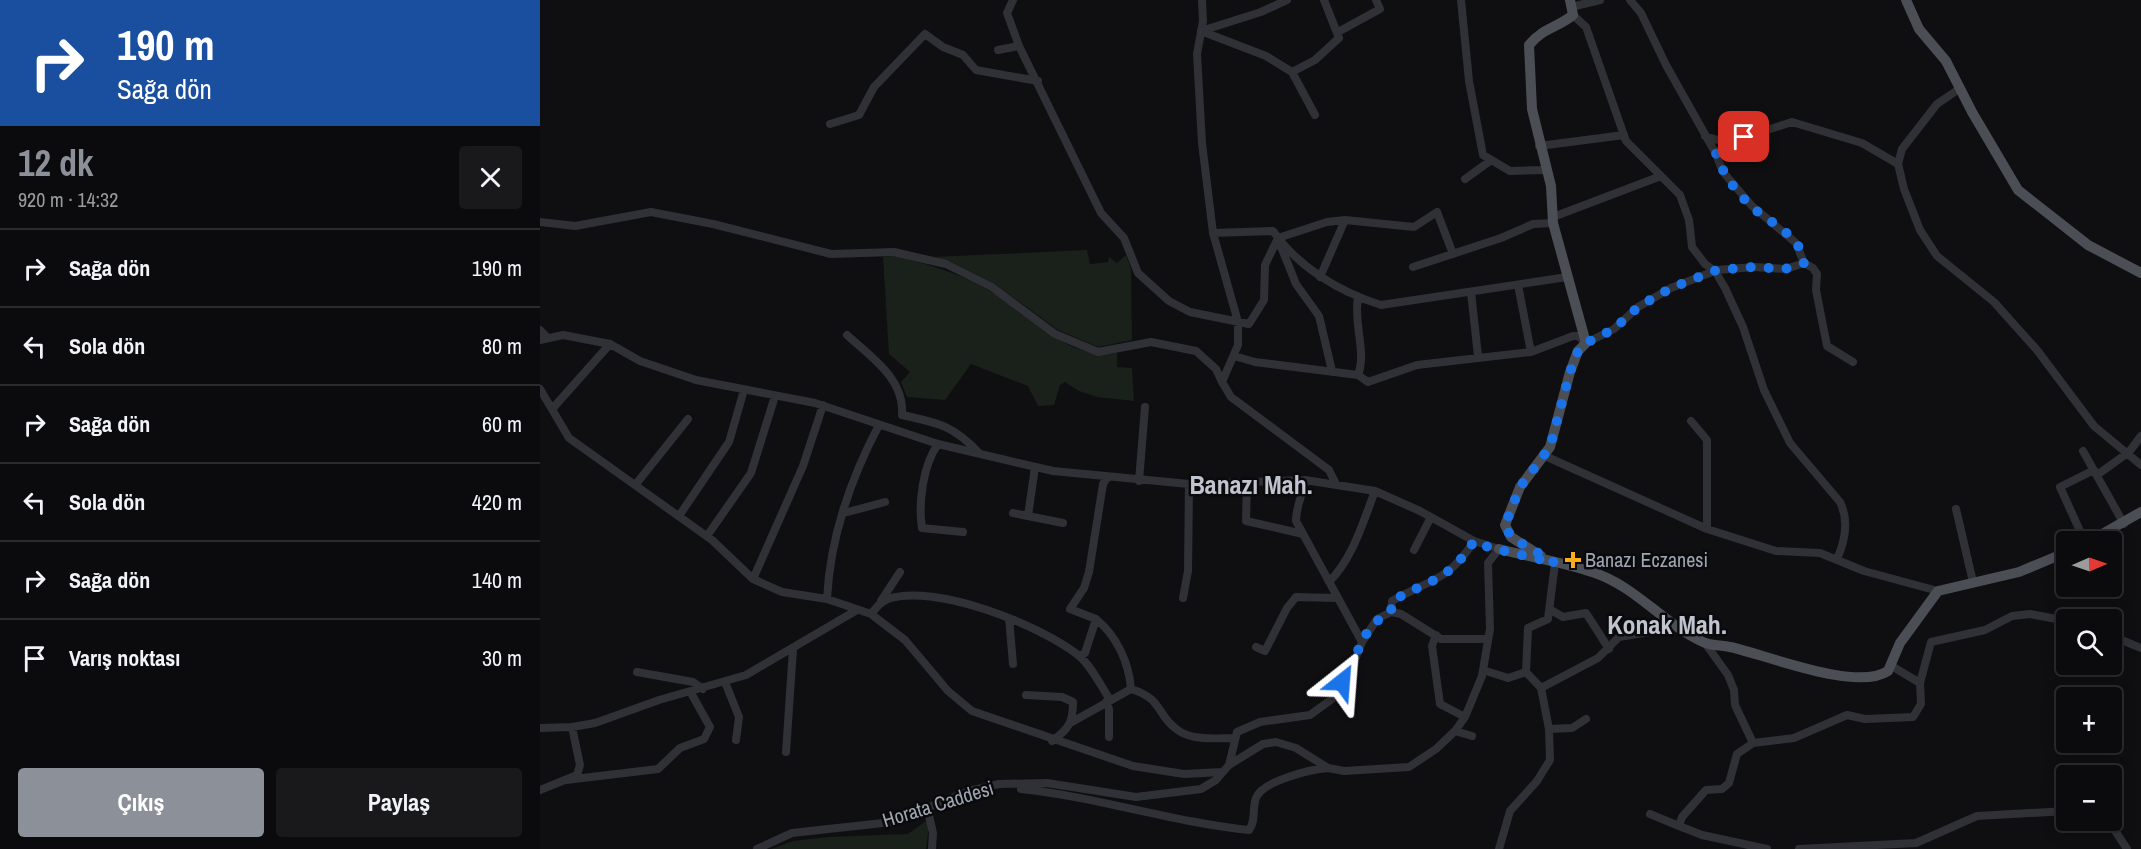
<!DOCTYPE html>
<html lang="tr">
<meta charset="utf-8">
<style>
body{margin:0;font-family:"Archivo Narrow",sans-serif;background:#19191b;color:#f1f3f6;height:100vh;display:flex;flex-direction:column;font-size:22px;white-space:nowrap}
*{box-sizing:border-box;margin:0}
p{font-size:20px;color:#9a9b9d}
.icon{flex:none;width:33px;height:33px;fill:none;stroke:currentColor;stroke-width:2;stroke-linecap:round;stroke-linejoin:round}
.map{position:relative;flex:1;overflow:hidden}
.panel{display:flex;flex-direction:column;background:#0b0b0d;width:540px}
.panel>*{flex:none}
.banner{background:#1a4fa0;color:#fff;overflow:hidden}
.needle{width:39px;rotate:88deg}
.fabs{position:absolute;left:1516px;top:531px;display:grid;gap:12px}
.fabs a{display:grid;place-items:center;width:66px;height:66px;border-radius:6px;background:#0b0b0d;box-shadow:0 3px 15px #0003,0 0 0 2px #2b2b2e;font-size:30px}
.pin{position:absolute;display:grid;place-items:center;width:51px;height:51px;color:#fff;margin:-26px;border-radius:12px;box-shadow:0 3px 9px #0006}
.me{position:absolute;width:66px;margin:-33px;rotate:28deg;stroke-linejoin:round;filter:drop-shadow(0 0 4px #0008)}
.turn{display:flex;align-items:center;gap:21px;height:126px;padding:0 18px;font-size:27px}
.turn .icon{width:78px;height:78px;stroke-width:2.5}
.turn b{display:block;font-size:42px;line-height:51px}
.round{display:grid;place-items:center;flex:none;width:63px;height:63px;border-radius:6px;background:#19191b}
.overview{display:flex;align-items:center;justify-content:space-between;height:102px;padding:0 18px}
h1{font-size:36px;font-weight:700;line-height:45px;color:#8c9099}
.primary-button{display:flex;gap:12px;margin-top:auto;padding:12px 18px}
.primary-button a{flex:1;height:69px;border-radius:6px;background:#8c9099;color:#fff;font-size:24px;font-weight:700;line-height:69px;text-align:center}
.primary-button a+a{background:#19191b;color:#f1f3f6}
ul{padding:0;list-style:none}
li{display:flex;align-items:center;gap:18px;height:78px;padding:0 18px;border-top:2px solid #2b2b2e}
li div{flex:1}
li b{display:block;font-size:22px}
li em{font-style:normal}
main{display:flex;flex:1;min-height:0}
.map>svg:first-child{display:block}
.green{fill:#19211a}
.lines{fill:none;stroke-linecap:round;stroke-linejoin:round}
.minor{stroke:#303136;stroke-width:8}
.major{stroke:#4c4e56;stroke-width:10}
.route{stroke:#1a73e8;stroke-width:10;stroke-dasharray:0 18}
.poi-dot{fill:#ffac19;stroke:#0a0a0c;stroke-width:2}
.labels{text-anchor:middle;stroke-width:5;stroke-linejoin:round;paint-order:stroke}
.poi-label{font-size:20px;fill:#9fa6b3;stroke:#0a0a0c;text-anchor:start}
.street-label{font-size:20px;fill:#9fa6b3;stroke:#0a0a0c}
.district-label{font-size:26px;font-weight:bold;fill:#c0c4cf;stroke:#0a0a0c}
</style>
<main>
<section class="panel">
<div class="banner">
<div class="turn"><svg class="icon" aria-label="right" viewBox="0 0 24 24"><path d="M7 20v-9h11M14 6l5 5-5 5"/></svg><div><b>190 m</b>Sağa dön</div></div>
</div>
<div class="overview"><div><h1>12 dk</h1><p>920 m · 14:32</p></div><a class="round"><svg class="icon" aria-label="close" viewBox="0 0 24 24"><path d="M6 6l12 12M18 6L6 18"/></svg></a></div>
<ul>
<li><svg class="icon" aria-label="right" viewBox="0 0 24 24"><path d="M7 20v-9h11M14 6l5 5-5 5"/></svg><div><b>Sağa dön</b></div><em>190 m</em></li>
<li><svg class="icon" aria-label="left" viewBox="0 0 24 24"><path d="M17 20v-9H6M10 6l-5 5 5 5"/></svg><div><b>Sola dön</b></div><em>80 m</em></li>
<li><svg class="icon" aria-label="right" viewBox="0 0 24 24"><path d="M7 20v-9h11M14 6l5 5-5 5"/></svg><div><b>Sağa dön</b></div><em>60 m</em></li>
<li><svg class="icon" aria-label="left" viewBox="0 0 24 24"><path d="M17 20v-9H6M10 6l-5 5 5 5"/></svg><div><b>Sola dön</b></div><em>420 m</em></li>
<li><svg class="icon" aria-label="right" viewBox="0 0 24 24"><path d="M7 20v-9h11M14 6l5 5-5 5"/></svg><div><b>Sağa dön</b></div><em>140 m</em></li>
<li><svg class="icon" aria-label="arrive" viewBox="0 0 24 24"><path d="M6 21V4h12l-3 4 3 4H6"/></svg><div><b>Varış noktası</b></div><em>30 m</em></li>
</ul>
<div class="primary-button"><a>Çıkış</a><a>Paylaş</a></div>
</section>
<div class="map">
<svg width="1601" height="849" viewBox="0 0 1601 849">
<rect width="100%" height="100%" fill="#0f0f11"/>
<path class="green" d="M547 250 550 264 568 262 569 257 577 263 586 255 591 269 592 340 558 347 518 330 455 284 409 261 393 257Z
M356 256C387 264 415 272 443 287 488 311 521 360 577 353V367L592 368 594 401 557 397 539 391 525 382 520 385 514 405 498 406 488 386 431 364 405 400 367 397 361 382 370 372 349 354 343 257Z
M386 821 389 826 386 849H231L253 841 288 837 368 834Z"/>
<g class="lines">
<path class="minor" d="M473 0 467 13 479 46
M662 0 663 21 657 54 662 143 673 233 698 322V345L682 382 691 397 789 470 796 484
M921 0 929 81 943 155 970 171 1006 170
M1031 7 1060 0
M1033 15 1046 27 1086 141 1140 195 1149 220 1152 247 1165 264 1175 271 1185 288 1203 327 1224 390 1250 443 1300 502C1309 520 1305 541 1297 559
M661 31 726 56 752 72 775 60 799 38 784 0
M661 31 721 12 747 0
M798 32 840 9 836 0
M458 50 479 46 561 213 584 238 598 273 629 301 650 312 709 324 724 300 725 265 738 238 787 222 805 220 874 227 897 212 913 254
M752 72 775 115
M1419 89 1397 104 1362 149 1358 164 1364 189 1380 230 1397 256 1454 302 1497 350 1554 426 1601 465
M290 124 319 115 334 87 385 34 403 47 423 55 436 70 498 81
M1165 136 1187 143
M999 146 1084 135
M1176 154 1187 143 1252 122 1322 143 1358 164
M925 179 950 161
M1013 217 1121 176
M0 222 35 226 111 212 173 224 291 254 354 252 406 264 452 287 515 334 558 352 611 342 656 351 676 369 682 382
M673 233 733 231C759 268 800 292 841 305L1027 277
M738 239 756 284 779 316 792 371
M1264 263 1273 268 1277 274 1276 290 1287 346 1313 362
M873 267 961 238 993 224 1013 223
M780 277 805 220
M978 285 991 352
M931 292 938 356
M818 297C813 323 827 352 818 375
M0 330 7 337
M307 335C331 357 365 379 362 415 398 423 413 425 439 453
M0 340 23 335 70 344 100 361 156 380 275 403 398 444 513 471 649 484 765 480 835 491 880 511 934 541 959 549
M694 356 715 362 818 375 828 382 877 365 991 352 1033 336H1038L1046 343 1074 329 1098 307 1131 288 1177 270 1214 267 1246 269 1264 263 1256 243 1212 206 1183 172 1176 154 1126 65 1101 13 1090 0
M0 389 29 438 172 540 213 579 242 592 287 599 331 614 365 640 408 691 432 711 593 766 644 774 682 772
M13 408 70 344
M1151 421 1167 440V529
M398 444C383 465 378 503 382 528L423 532
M1543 451 1584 524
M1005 456 1167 529 1236 551 1280 553 1324 571 1398 591
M1557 475 1589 452 1601 436
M599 481 605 407
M707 483 706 521 763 534
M96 484 148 419
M1416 509 1433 582
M304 513 345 502
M473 513 523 523
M139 516 189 442 204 390
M488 516 495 467
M167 536 211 473 235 396
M934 541C908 582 890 579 852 601L851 612 861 614 901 639H947
M1545 542 1520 487 1554 470
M874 550 891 517
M213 579 263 466 283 405
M789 582C813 558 823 522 835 491
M643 598 648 571 649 484
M287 599C290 539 311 478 339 425
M341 601 360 572
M1011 610 1023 617 1046 613 1069 649
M331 614C336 608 340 602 348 599 395 583 500 625 538 655 551 665 561 686 570 700
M469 618 473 664
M896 635 892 646 900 704 925 717
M1572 636 1601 648
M822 642 837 619 851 612
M1165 643 1188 675 1194 690 1195 705 1213 743 1254 738 1307 715 1325 719 1373 717 1381 704 1380 683 1350 665
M716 647 725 651 747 608 756 597 797 598
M540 656 545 653 556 619 530 609 544 588 549 572 563 484 567 478
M943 670 968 678 986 672 988 628 1008 619 1015 563
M97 672 153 682 163 689
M986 672 1001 688
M185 682 199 717 196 740
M1380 683 1391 642 1445 630 1472 616 1490 614 1527 621
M591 689C624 699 616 716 639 731 654 741 678 738 695 738
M486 695 522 697 533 702C533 722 529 729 512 741
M566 702 569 709V737
M532 722 591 689C589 663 577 636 556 619
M0 728 32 727 55 723 119 700 206 675 317 610
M1009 729 1032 728 1046 719
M915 731 932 736
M246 752 253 649
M689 765 697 732 720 722 770 715 792 699 813 665 822 642 756 521C756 505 763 495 765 480
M26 780 118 769 140 748 164 739 170 727 151 693
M481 789C558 797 631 822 709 830 716 822 712 808 716 798 722 781 772 769 788 768
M0 790 37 775 40 765 32 727
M387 807 393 833 392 849
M1110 814 1139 826 1142 817 1166 790 1182 789 1189 783 1197 754 1213 743
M1568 820 1587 849
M1139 826 1162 835 1227 849
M217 849 252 833 352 822 429 791 459 784 507 783 596 797 661 789 676 780 689 765 723 744 736 742 756 748 788 768 804 771 869 767 896 749 915 731 925 717 942 676 950 629 948 563 959 549
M959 849 970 811 997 781 1010 760 1009 729 1001 688 1058 658 1079 637 1115 631 1129 622
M1259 849 1376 843 1437 816 1527 811"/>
<path class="major" d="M1366 0 1379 29 1406 61 1432 112 1478 190 1548 245 1601 273
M1548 542 1601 512
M959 549C990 557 1023 562 1052 572 1096 586 1122 623 1163 642 1171 646 1181 645 1190 647 1227 655 1316 692 1348 671L1360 643 1398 591 1479 572 1527 552
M1001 556 971 537 965 525 980 487 1010 447 1030 372 1038 351 1046 343 1013 223 1011 186 992 109 989 45C1003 28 1017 28 1033 15L1030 0"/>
</g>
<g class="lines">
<path class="route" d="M802 682C820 655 820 627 851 612L852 601C890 579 908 582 934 541L948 547 1015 563 971 537 965 525 980 487 1010 447 1030 372 1038 351 1046 343 1074 329 1098 307 1131 288 1177 270 1215 267 1245 269 1264 263C1262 236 1230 223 1212 207 1196 192 1183 174 1176 154L1187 143 1204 137"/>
</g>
<path class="poi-dot" d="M1030 551h6v6h6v6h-6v6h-6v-6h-6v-6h6z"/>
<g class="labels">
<g class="poi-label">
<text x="1045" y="567">Banazı Eczanesi</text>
</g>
<g class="street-label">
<text transform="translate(398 804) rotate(-17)" y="7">Horata Caddesi</text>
</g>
<g class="district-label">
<text x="711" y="494">Banazı Mah.</text>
<text x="1127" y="634">Konak Mah.</text>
</g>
</g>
</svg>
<div class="fabs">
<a><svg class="needle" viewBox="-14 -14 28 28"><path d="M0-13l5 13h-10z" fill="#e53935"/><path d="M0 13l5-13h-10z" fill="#9a9b9d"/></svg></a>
<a><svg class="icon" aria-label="search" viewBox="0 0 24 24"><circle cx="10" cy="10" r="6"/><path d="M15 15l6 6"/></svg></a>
<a>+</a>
<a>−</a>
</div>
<div class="pin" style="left:1204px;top:137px;background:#d93025"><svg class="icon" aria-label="arrive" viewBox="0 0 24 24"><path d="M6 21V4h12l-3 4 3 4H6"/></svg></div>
<svg class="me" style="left:802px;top:682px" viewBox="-20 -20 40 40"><path d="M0-17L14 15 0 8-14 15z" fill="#1a73e8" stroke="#fff" stroke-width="4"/></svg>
</div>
</main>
